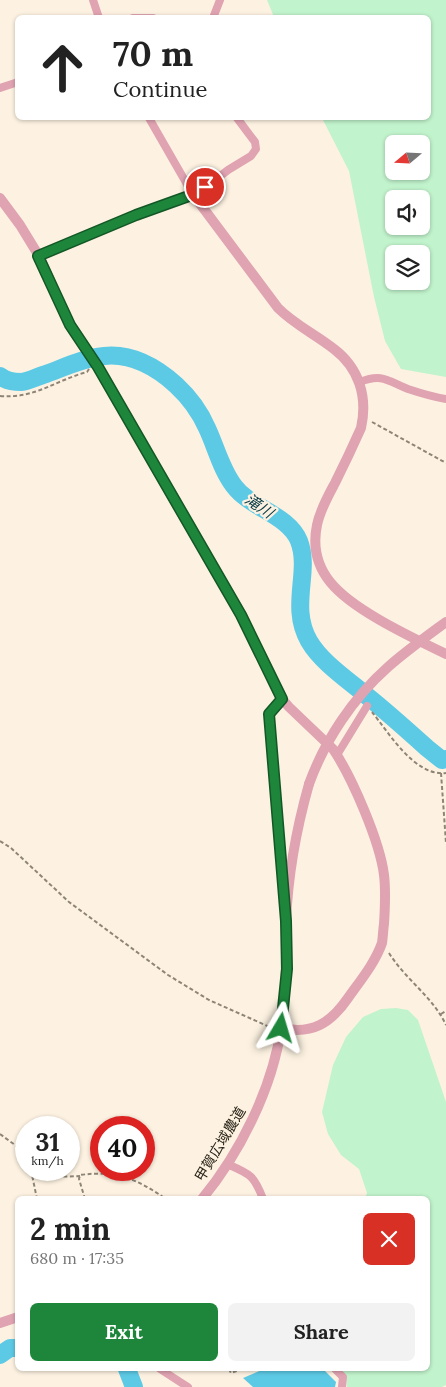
<!DOCTYPE html>
<meta charset="utf-8">
<style>
body{margin:0;font-family:Lora,"Noto Sans JP",serif;background:#f2f2f2;color:#222;height:100vh;display:flex;flex-direction:column;font-size:19px;white-space:nowrap}
*{box-sizing:border-box;margin:0}
p{font-size:16px;color:#767676}
.icon{flex:none;width:28px;height:28px;fill:none;stroke:currentColor;stroke-width:2;stroke-linecap:round;stroke-linejoin:round}
.map{position:relative;flex:1;overflow:hidden}
.details{position:absolute;left:15px;top:1196px;width:415px;height:175px;display:flex;flex-direction:column;background:#fff;border-radius:8px;box-shadow:0 1px 4px #0004}
.details>*{flex:none}
.top-card{position:absolute;left:15px;top:15px;width:416px;height:105px;border-radius:8px;box-shadow:0 1px 4px #0004;background:#fff;color:#222;overflow:hidden}
.needle{width:32px;rotate:251deg}
.fabs{position:absolute;left:385px;top:135px;display:grid;gap:10px}
.fabs a{display:grid;place-items:center;width:45px;height:45px;border-radius:8px;background:#fff;box-shadow:0 1px 4px #0004;font-size:25px}
.speed{position:absolute;left:15px;top:1116px;display:flex;gap:10px;font-size:25px;font-weight:700;text-align:center}
.speed>*{display:grid;place-content:center;width:65px;height:65px;border-radius:50%;background:#fff;box-shadow:0 1px 4px #0004;line-height:1}
.speed small{font-size:12px;font-weight:400}
.speed .limit{border:8px solid #d22;background:#fff;color:#111}
.pin{position:absolute;display:grid;place-items:center;width:42px;height:42px;color:#fff;margin:-21px;border:2px solid #fff;border-radius:50%;box-shadow:0 1px 5px #0007}
.me{position:absolute;width:55px;margin:-28px;rotate:7deg;stroke-linejoin:round;filter:drop-shadow(0 0 4px #0008)}
.turn{display:flex;align-items:center;gap:18px;height:105px;padding:0 15px;font-size:22px}
.turn .icon{width:65px;height:65px;stroke-width:2.5}
.turn b{display:block;font-size:35px;line-height:42px}
.round{display:grid;place-items:center;flex:none;width:52px;height:52px;border-radius:8px;background:#f2f2f2}
.summary{display:flex;align-items:center;justify-content:space-between;height:85px;padding:0 15px}
h1{font-size:30px;font-weight:700;line-height:38px}
.primary-button{display:flex;gap:10px;margin-top:auto;padding:10px 15px}
.primary-button a{flex:1;height:58px;border-radius:8px;background:#1d863b;color:#fff;font-size:20px;font-weight:700;line-height:58px;text-align:center}
.primary-button a+a{background:#f2f2f2;color:#222}
.map>svg:first-child{display:block}
.green{fill:#c1f3cc;fill-rule:evenodd}
.water{fill:#5cc9e5}
.lines{fill:none;stroke-linecap:round;stroke-linejoin:round}
.river{stroke:#5cc9e5;stroke-width:18}
.path{stroke:#8e8577;stroke-width:2;stroke-dasharray:4 2.5;stroke-linecap:butt}
.minor{stroke:#e0a3b2;stroke-width:8}
.tertiary{stroke:#e0a3b2;stroke-width:10}
.tertiary-bridge{stroke:#e0a3b2;stroke-width:10}
.route-casing{stroke:#135726;stroke-width:12}
.route{stroke:#1d863b;stroke-width:9}
.labels{text-anchor:middle;stroke-width:4.5;stroke-linejoin:round;paint-order:stroke}
.street-label{font-size:14px;fill:#292318;stroke:#fdf2e1}
.water-label{font-size:15px;font-style:italic;fill:#023743;stroke:#fdf2e1}
</style>
<div class="map">
<svg width="446" height="1387" viewBox="0 0 446 1387">
<rect width="100%" height="100%" fill="#fdf2e1"/>
<path class="green" d="M267 0H446V377L401 369 385 341 374 297 349 171 322 118H429V18L274 17ZM394 144H421V171H394ZM394 199H421V226H394ZM394 254H421V281H394Z
M396 1008 408 1010 418 1020 446 1102V1385L442 1387H347L346 1375 341 1369H428V1199H365L367 1193 359 1169 341 1155 328 1134 322 1112 333 1065 346 1037 363 1017 381 1009Z"/>
<path class="water" d="M264 1369H323L336 1382 335 1387H253L243 1378Z"/>
<g class="lines">
<path class="river" d="M0 376C6 381 14 382 21 382 29 381 36 377 43 375 63 368 83 358 104 356 132 353 156 367 176 385 189 397 200 412 207 428 216 447 221 469 234 486 250 508 289 515 299 541 311 572 289 606 309 641 321 662 348 680 367 696 387 712 407 730 427 748L442 760 446 759
M0 1355 10 1348H18
M127 1369 134 1387"/>
<path class="path" d="M0 396C35 399 56 380 87 372L89 369
M372 422 446 463
M372 712C389 733 415 777 446 773
M441 773 446 843
M0 841 11 848 69 902 168 975 209 1000 272 1028
M389 953C405 979 433 997 446 1025
M441 1014 446 1011
M0 1134 15 1145 26 1158
M31 1170 37 1199
M39 1170 53 1177 80 1176
M85 1199 79 1179 80 1175C116 1170 137 1179 166 1199
M229 1369 231 1373 242 1369"/>
<path class="minor" d="M93 0 99 18
M133 18H153
M213 18 220 0
M0 88 18 82
M149 118 192 193
M39 256 136 215 200 192 228 170 251 156 256 149 255 142 237 118
M360 382C382 373 388 381 408 389 420 393 433 397 446 399
M282 699 269 714 284 899
M337 755 367 706
M227 1164C250 1174 254 1175 263 1199
M160 1369 188 1387
M335 1369 343 1377 342 1387"/>
<path class="tertiary" d="M192 193 278 308C295 325 315 334 334 349 359 368 368 397 361 428 353 446 344 465 335 483 328 496 320 510 317 525 307 573 342 598 378 619 400 632 423 643 446 654
M0 198 20 225 39 256 70 325 98 367 241 615 282 699 289 707 333 749C352 777 380 842 384 875 386 891 385 908 384 924 383 930 383 937 382 943 375 963 360 981 348 998 331 1023 312 1035 281 1028
M202 1199C240 1153 273 1087 281 1028 287 992 286 958 286 922 288 873 296 830 309 784
M0 1323 18 1317"/>
<path class="tertiary-bridge" d="M309 784C325 740 353 698 388 667 406 651 427 636 446 622"/>
</g>
<g class="lines">
<defs>
<path id="route" d="M205 187 200 192 136 215 38 256 70 325 98 367 241 615 282 699 269 714 286 921 287 969 281 1028"/>
</defs>
<use href="#route" class="route-casing"/>
<use href="#route" class="route"/>
</g>
<g class="labels">
<g class="street-label">
<text transform="translate(220 1144) rotate(-59)" y="5">甲賀広域農道</text>
</g>
<g class="water-label">
<text transform="translate(259 506) rotate(34)" y="5">滝川</text>
</g>
</g>
</svg>
<div class="fabs">
<a><svg class="needle" viewBox="-14 -14 28 28"><path d="M0-13l5 13h-10z" fill="#e53935"/><path d="M0 13l5-13h-10z" fill="#767676"/></svg></a>
<a><svg class="icon" aria-label="sound" viewBox="0 0 24 24"><path d="M4 9h4l5-4v14l-5-4H4zM17 9q2 3 0 6"/></svg></a>
<a><svg class="icon" aria-label="layers" viewBox="0 0 24 24"><path d="M12 4l9 5-9 5-9-5zM3 14l9 5 9-5"/></svg></a>
</div>
<div class="speed"><div>31<small>km/h</small></div><div class="limit">40</div></div>
<div class="pin" style="left:205px;top:187px;background:#d93025"><svg class="icon" aria-label="arrive" viewBox="0 0 24 24"><path d="M6 21V4h12l-3 4 3 4H6"/></svg></div>
<svg class="me" style="left:281px;top:1028px" viewBox="-20 -20 40 40"><path d="M0-17L14 15 0 8-14 15z" fill="#1d863b" stroke="#fff" stroke-width="4"/></svg>
<div class="top-card">
<div class="turn"><svg class="icon" aria-label="ahead" viewBox="0 0 24 24"><path d="M12 20V5M6 11l6-6 6 6"/></svg><div><b>70 m</b>Continue</div></div>
</div>
<section class="details">
<div class="summary"><div><h1>2 min</h1><p>680 m · 17:35</p></div><a class="round" style="background:#d93025;color:#fff"><svg class="icon" aria-label="close" viewBox="0 0 24 24"><path d="M6 6l12 12M18 6L6 18"/></svg></a></div>
<div class="primary-button"><a>Exit</a><a>Share</a></div>
</section>
</div>
